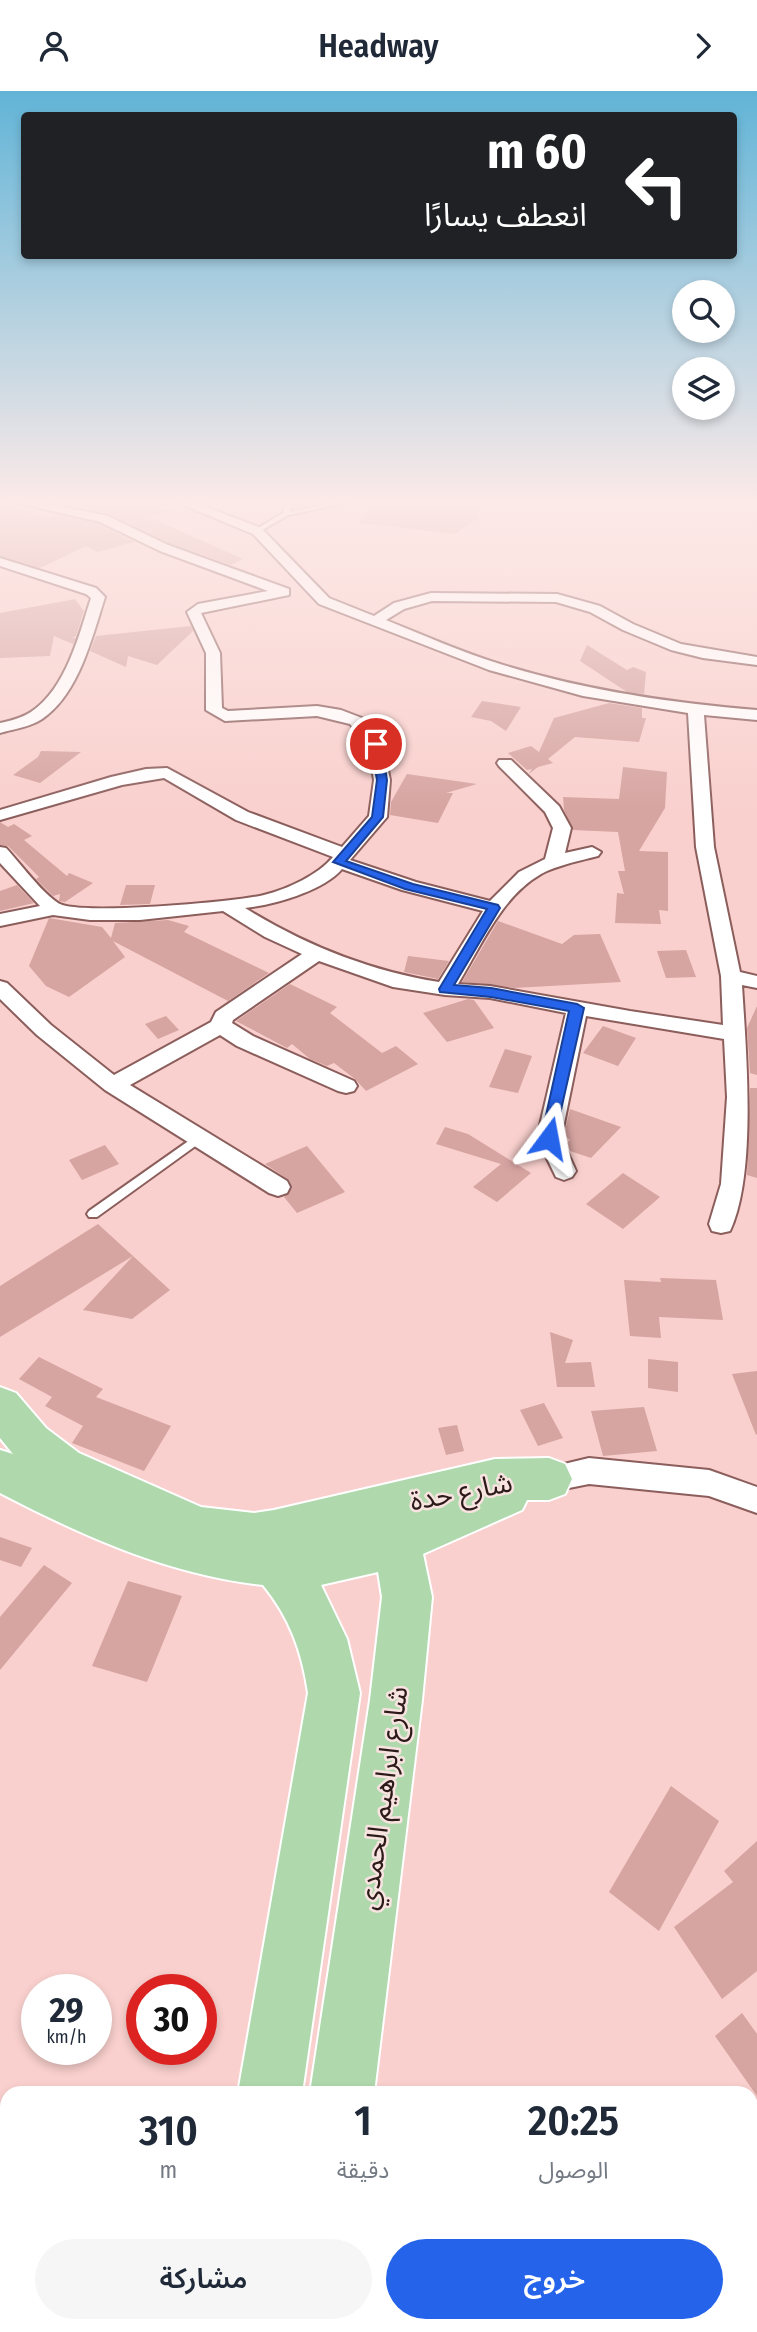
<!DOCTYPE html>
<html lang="ar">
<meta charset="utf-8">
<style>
body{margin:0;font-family:"Fira Sans Condensed","Noto Sans Arabic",sans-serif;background:#f6f6f7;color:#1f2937;direction:rtl;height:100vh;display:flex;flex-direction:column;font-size:26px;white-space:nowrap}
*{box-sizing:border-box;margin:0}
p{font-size:23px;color:#747a83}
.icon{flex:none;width:38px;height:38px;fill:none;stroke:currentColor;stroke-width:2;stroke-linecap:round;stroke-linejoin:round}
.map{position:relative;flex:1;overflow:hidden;direction:ltr}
.details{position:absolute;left:0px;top:1995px;width:758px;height:247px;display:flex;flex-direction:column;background:#fff;border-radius:21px 21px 0 0;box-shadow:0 4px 10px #0003;direction:rtl}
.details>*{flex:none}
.top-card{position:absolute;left:21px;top:21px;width:716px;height:147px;border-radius:7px;box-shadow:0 4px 10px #0003;direction:rtl;background:#202124;color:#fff;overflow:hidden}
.controls{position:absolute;left:672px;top:189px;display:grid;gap:14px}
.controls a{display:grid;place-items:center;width:63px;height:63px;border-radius:50%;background:#fff;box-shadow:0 4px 10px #0003;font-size:35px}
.speed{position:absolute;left:21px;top:1883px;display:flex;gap:14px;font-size:35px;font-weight:700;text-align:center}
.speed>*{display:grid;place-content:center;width:91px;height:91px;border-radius:50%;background:#fff;box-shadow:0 4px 10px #0003;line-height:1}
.speed small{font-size:18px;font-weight:400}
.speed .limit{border:10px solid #d22;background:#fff;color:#111}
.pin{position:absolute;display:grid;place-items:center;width:60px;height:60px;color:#fff;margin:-30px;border:4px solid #fff;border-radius:50%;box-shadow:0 2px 7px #0007}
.me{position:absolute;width:77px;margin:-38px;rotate:13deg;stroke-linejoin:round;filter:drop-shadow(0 0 5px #0008)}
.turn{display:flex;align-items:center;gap:24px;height:147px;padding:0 35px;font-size:32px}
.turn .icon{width:91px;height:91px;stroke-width:2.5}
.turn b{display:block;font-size:49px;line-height:60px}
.eta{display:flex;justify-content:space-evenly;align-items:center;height:119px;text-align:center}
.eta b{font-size:42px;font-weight:600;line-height:49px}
.cta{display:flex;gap:14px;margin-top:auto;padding:14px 35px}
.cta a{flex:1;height:80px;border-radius:42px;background:#2563eb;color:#fff;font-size:28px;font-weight:600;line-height:80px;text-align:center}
.cta a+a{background:#f6f6f7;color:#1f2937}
header{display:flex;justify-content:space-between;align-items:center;height:91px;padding:0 35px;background:#fff;font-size:32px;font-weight:600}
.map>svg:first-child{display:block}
.building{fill:#d6a4a1}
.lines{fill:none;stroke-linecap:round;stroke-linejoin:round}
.service-casing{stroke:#8b5e5c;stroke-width:4}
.minor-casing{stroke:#8b5e5c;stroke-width:4}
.primary-casing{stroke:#fff;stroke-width:4}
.service{fill:#fff;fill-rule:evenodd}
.minor{fill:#fff;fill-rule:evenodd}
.primary{fill:#afd9ad;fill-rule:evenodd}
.route{fill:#2563eb;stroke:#184099;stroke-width:2}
.labels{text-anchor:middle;stroke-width:5;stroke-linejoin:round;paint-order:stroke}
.near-street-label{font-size:28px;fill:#2c1a19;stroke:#f8e3e1}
</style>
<header><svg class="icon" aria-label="forward" viewBox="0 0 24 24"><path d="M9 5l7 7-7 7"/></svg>Headway<svg class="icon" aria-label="person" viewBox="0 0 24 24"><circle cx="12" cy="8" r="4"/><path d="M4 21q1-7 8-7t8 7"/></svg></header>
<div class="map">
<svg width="757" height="2241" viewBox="0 0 757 2241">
<rect width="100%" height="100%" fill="#f9d0cd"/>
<path class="building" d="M380 408H468L480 426 455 443 358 432Z
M128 409 171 420 149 426 243 468 231 474 169 452 109 423 78 416 92 411 109 416Z
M0 415 50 427 58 424 99 433 135 451 97 461 86 455 40 477 0 465Z
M75 508 84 520 76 545 72 547H76L73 553 54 545 50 565 0 567V522Z
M191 535 193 540 157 574 128 565 126 576 90 560 96 545Z
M587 554 627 579 633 576 646 581 644 603 627 601 580 570Z
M482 610 521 616 506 640 491 630 471 626Z
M609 612 642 617V627H646L639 651 575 646 548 668 553 672 538 676 529 683 532 678 527 679 508 662 531 655 539 661 554 627Z
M41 660 81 661 40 692 13 684 38 666Z
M623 676 667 681 665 717 639 760 668 761V820L659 819 661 833 615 832 617 802 624 803 618 780H625L618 741 573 739 564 719 563 706 619 708Z
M407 683 477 693 446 702H453L438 732 390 724 391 711Z
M0 731 8 736 14 733 32 745 24 749 67 785 69 782 93 792 65 811 59 810 60 803 53 805 36 788 39 786 8 755 0 754Z
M17 794 34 812 0 820V800Z
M126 794H155L150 813 120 814Z
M49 827 102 836 111 847 115 832 168 829 189 835 184 841 269 882 228 910 113 850 125 866 69 906 46 895 29 875Z
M498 830 562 853 574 844 600 843 621 891 514 897 462 891Z
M686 859 696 886 666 887 657 860Z
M408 865 449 870 438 888 404 881Z
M290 893 337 916 330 922 382 962 396 955 418 973 366 1000 355 988 334 972 327 975 310 968 292 953 287 957 236 930Z
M468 908 474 909 494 937 447 951 423 922Z
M757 915V984L750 982 747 937Z
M166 925 179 939 158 948 145 933Z
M603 935 636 947 618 975 583 962Z
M505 958 532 965 518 1002 489 996Z
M750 997H757V1087L747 1084Z
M570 1018 621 1036 591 1067 570 1060 566 1053 570 1049 564 1044Z
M445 1036 468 1043 531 1082 497 1111 473 1096 501 1073 436 1053Z
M105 1054 119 1073 82 1089 69 1069Z
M307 1055 345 1101 297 1122 284 1106 292 1097 289 1089 265 1073Z
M623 1082 660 1106 623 1138 586 1113Z
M98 1133 133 1165 0 1246V1195Z
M133 1165 170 1199 132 1228 83 1219Z
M660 1187 716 1189 723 1229 659 1226 661 1247 630 1245 624 1189 661 1191Z
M550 1241 573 1249 565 1272 591 1271 595 1296H557Z
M39 1266 103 1298 96 1306 171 1335 144 1380 72 1352 83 1335 45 1315 52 1306 19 1288Z
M648 1268 678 1271V1301L648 1297Z
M757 1280V1343L756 1344 732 1283Z
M544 1312 563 1347 538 1355 520 1319Z
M644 1316 657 1360 603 1365 591 1320Z
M457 1334 464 1360 446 1364 438 1337Z
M0 1446 32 1457 21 1476 0 1469Z
M44 1474 72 1492 0 1579V1526Z
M128 1490 182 1505 147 1591 92 1575Z
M671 1695 719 1730 659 1840 609 1801Z
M757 1750V1880L722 1908 674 1836 733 1791 724 1780Z
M742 1922 757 1943V2005L715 1945Z"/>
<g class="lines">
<defs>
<path id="service" d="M287 408H293L290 421 353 408H364L288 424 259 441H255V439L283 422Z
M369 408H378L375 410Z
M197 1044 201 1045 203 1048 201 1051 97 1126H89L87 1123 89 1120Z"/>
<path id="minor" d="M1 408H23L108 425 168 454 289 498V504L201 522 220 562 222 617 228 620 317 615 341 619 362 627 382 650 390 689 387 726 350 769 416 791 490 810 519 781 545 768 553 737 545 721 499 675 497 672 499 669H511L559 715 571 737 565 762 592 756 601 761 598 765C579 770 558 774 541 783 501 806 481 855 458 893L490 895 630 920 723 934 721 885 696 756 688 622 583 605 489 579 319 513 253 443 169 408H185L261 437 329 507 374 525 394 512 431 502 557 503 600 515 633 533 681 553 757 566V574L703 567 671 559 623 539 590 521 556 511 432 510 404 518 386 529C423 544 461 561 500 573 583 599 670 612 757 619V629L704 624 714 756 740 881 757 885V897L742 894C746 959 757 1083 730 1140L721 1142 712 1140 709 1133 721 1093 727 1006 724 948 586 925 561 1047 576 1080 572 1086 564 1089 556 1086 537 1047 566 922 490 907 445 904 393 896 319 870 233 929 232 932 253 945 354 990 357 995 354 1000 346 1002 338 1000 237 955 220 944 130 994 287 1090 290 1096 287 1102 278 1105 269 1102 105 999 37 944 0 908V890L7 892 51 934 114 984 211 931 216 921 302 863 265 846 223 820 140 829H90L53 824 0 835V823L40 815 0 772V756L6 757C21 773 40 800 58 812 77 825 236 811 264 804 288 798 318 784 333 766L236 729 164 687 122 694 0 729V719L111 686 146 678 167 677 248 721 342 756 369 725 374 689 368 654 350 633 317 625 225 630 206 619V562L187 521 198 513 268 500 160 460 100 431ZM342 778 402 799 483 820 439 891C370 880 305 854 245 817 274 814 323 800 342 778Z
M0 467 96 497 105 506C92 546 79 603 42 628 30 636 14 638 0 642V632C10 630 22 627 31 621 66 598 79 544 91 507L86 503 0 475Z
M589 1367 709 1379 757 1396V1422L709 1405 589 1393 549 1401 539 1397 534 1388 539 1379Z"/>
<path id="primary" d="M0 1296 16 1302 46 1337 79 1362 201 1416 254 1422 274 1419 495 1368 549 1367 565 1373 572 1388 565 1403 549 1409H527L522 1419 423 1463 432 1506 422 1609 374 2002H310L370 1609 382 1506 378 1481 321 1494 347 1548 360 1602 302 2002H238L308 1602C302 1561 290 1527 263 1494 169 1484 83 1445 0 1402V1359L13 1363 0 1347Z
M201 2235H271L270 2241H200Z
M272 2235H342L341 2241H271Z"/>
</defs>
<use href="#service" class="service-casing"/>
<use href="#minor" class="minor-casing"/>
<use href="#primary" class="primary-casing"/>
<use href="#service" class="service"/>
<use href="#minor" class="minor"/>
<use href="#primary" class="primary"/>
</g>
<linearGradient id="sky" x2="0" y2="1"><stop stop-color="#61b4d7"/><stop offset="0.57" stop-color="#fceae8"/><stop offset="1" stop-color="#fceae8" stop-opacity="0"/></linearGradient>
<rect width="757" height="722" fill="url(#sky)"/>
<path class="route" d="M376 650 381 653 387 689 383 726 346 770 413 793 498 814 500 817 454 894 491 897 577 913 584 917 554 1050H544L541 1047 569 920 491 906 440 901 439 898 487 818 405 798 333 771 372 726 377 689 371 653Z"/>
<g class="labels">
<g class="near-street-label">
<text transform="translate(461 1400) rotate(-11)" y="10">شارع حدة</text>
<text transform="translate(382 1707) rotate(-82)" y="10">شارع ابراهيم الحمدي</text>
</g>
</g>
</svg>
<div class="controls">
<a><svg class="icon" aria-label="search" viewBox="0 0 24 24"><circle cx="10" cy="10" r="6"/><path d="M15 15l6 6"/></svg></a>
<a><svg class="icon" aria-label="layers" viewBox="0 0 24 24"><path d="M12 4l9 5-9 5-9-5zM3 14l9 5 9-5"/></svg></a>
</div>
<div class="speed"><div>29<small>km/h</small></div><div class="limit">30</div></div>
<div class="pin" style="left:376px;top:653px;background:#d93025"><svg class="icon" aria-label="arrive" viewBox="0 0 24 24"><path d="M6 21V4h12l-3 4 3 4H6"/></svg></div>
<svg class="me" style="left:549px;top:1047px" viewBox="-20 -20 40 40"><path d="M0-17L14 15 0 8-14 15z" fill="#2563eb" stroke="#fff" stroke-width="4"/></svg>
<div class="top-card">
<div class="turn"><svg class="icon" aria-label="left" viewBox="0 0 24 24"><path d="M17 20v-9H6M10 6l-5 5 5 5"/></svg><div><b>60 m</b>انعطف يسارًا</div></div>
</div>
<section class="details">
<div class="eta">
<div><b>20:25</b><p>الوصول</p></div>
<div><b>1</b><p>دقيقة</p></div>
<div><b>310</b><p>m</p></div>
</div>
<div class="cta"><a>خروج</a><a>مشاركة</a></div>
</section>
</div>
